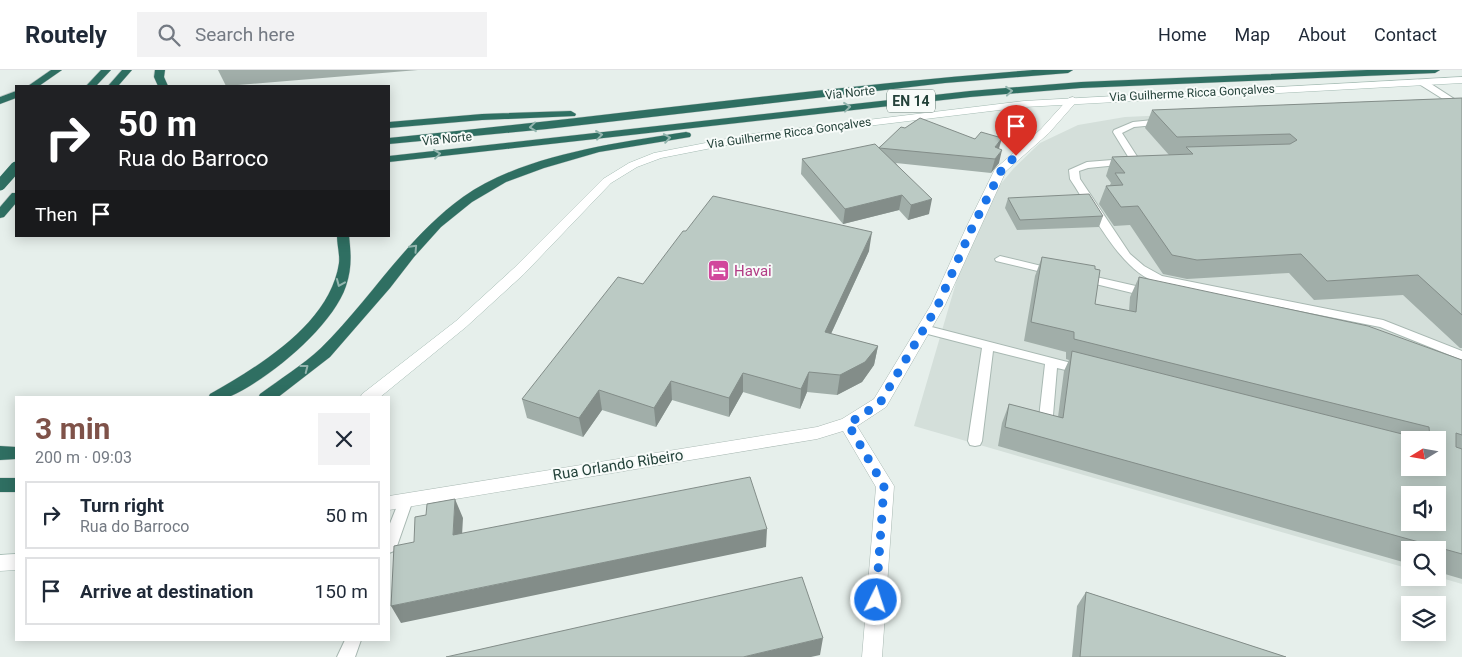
<!DOCTYPE html>
<meta charset="utf-8">
<style>
body{margin:0;font-family:Roboto,sans-serif;background:#f2f2f3;color:#1f2937;height:100vh;display:flex;flex-direction:column;font-size:19px;white-space:nowrap}
*{box-sizing:border-box;margin:0}
p{font-size:16px;color:#747a83}
.icon{flex:none;width:28px;height:28px;fill:none;stroke:currentColor;stroke-width:2;stroke-linecap:round;stroke-linejoin:round}
.map{position:relative;flex:1;overflow:hidden}
.details{position:absolute;left:15px;top:326px;width:375px;height:245px;display:flex;flex-direction:column;background:#fff;border-radius:0px;box-shadow:0 2px 12px #0003}
.details>*{flex:none}
.hud{position:absolute;left:15px;top:15px;width:375px;height:152px;border-radius:0px;box-shadow:0 2px 12px #0003;background:#202124;color:#fff;overflow:hidden}
.needle{width:32px;rotate:259deg}
.fabs{position:absolute;left:1401px;top:361px;display:grid;gap:10px}
.fabs a{display:grid;place-items:center;width:45px;height:45px;border-radius:0px;background:#fff;box-shadow:0 2px 12px #0003;font-size:25px}
.pin{position:absolute;display:grid;place-items:center;width:42px;height:42px;color:#fff;margin:-51px -21px;border-radius:50% 50% 50% 0;rotate:-45deg;box-shadow:0 0 5px #0007}
.pin .icon{rotate:45deg}
.me{position:absolute;width:55px;margin:-28px;rotate:4deg;stroke-linejoin:round;filter:drop-shadow(0 0 4px #0008)}
.turn{display:flex;align-items:center;gap:18px;height:105px;padding:0 20px;font-size:22px}
.turn .icon{width:65px;height:65px;stroke-width:2.5}
.turn b{display:block;font-size:35px;line-height:42px}
.then{display:flex;align-items:center;height:48px;padding:0 20px;background:#0003;gap:10px;font-size:19px}
.round{display:grid;place-items:center;flex:none;width:52px;height:52px;border-radius:0px;background:#f2f2f3}
.head{display:flex;align-items:center;justify-content:space-between;height:85px;padding:0 20px}
h1{font-size:30px;font-weight:700;line-height:38px;color:#7f5249}
ul{padding:0;list-style:none}
li{display:flex;align-items:center;gap:15px;height:68px;margin:0 10px 8px;padding:0 10px;border:2px solid #e0e1e3;border-radius:0px}
li div{flex:1}
li b{display:block;font-size:19px}
li em{font-style:normal}
header{display:flex;align-items:center;gap:30px;box-sizing:border-box;height:70px;padding:0 25px;background:#fff;border-bottom:1px solid #e0e1e3}
header strong{font-size:24px}
nav{display:flex;gap:28px;margin-inline-start:auto;font-size:18px}
.search{width:350px;height:45px;background:#f2f2f3;display:flex;align-items:center;gap:12px;box-sizing:border-box;padding:0 18px;border-radius:0px;color:#747a83;font-size:19px}
.map>svg:first-child{display:block}
.built{fill:#d4dfda;fill-rule:evenodd}
.lines{fill:none;stroke-linecap:round;stroke-linejoin:round}
.lane-casing{stroke:#a8b8b2;stroke-width:2}
.street-casing{stroke:#a8b8b2;stroke-width:1}
.secondary-casing{stroke:#a4bbb3;stroke-width:1}
.highway-casing{stroke:#c2cac8;stroke-width:1}
.lane{fill:#fff;fill-rule:evenodd}
.street{fill:#fff;fill-rule:evenodd}
.secondary{fill:#fff;fill-rule:evenodd}
.highway{fill:#2f6f62;fill-rule:evenodd}
.highway-bridge-casing{stroke:#c2cac8;stroke-width:11;stroke-linecap:butt}
.highway-bridge{stroke:#2f6f62;stroke-width:11}
.wall{fill:#a1aea9;fill-rule:evenodd}
.shaded-wall{fill:#838d89}
.building{fill:#bbcac4;stroke:#838d89;fill-rule:evenodd}
.oneway{stroke:#93b5ae}
.route{stroke:#1a73e8;stroke-width:9;stroke-dasharray:0 16.2}
.labels{text-anchor:middle;stroke-width:4;stroke-linejoin:round;paint-order:stroke}
.far-street-label{font-size:12px;fill:#24423a;stroke:#f7fbf9}
.shield{fill:#f7fbf9;stroke:#637a73;stroke-width:1}
.shield-label{font-size:14px;font-weight:bold;fill:#24423a}
.hotel-label{font-size:15px;fill:#b23c85;stroke:#f7fbf9;text-anchor:start}
.street-label{font-size:15px;fill:#24423a;stroke:#f7fbf9}
</style>
<header>
<strong>Routely</strong>
<div class="search"><svg class="icon" aria-label="search" viewBox="0 0 24 24"><circle cx="10" cy="10" r="6"/><path d="M15 15l6 6"/></svg>Search here</div>
<nav><a>Home</a><a>Map</a><a>About</a><a>Contact</a></nav>
</header>
<div class="map">
<svg width="1462" height="587" viewBox="0 0 1462 587">
<rect width="100%" height="100%" fill="#e6efeb"/>
<path class="built" d="M1425 33 1462 40V514L1438 507V480H1410V499L914 356 972 158 984 134 1014 98 1040 73 1078 55 1125 47ZM1410 370H1438V398H1410ZM1410 425H1438V452H1410Z"/>
<g class="lines">
<defs>
<path id="lane" d="M1419 10H1425L1462 34V41L1419 14Z
M1163 49 1167 52 1166 54 1134 57 1122 63 1138 88H1145L1150 91 1145 94 1132 93 1113 62 1114 60 1133 52Z
M1125 89 1130 92 1128 94 1088 98 1079 101 1080 109 1130 184 1144 196 1162 206 1383 250 1462 281V290L1380 257 1159 213C1121 203 1091 140 1070 109L1069 100 1087 92Z
M1000 186 1058 200 1060 202 1054 205 996 191 995 189Z
M1083 204 1149 219 1155 223 1149 227 1079 210 1077 208 1079 206Z
M924 255 1083 296 1087 297 1089 300 1087 303 1083 304 1057 298 1052 357 1050 361 1045 362 1040 361 1038 357 1045 294 993 281 982 371 980 375 975 376 970 375 968 371 982 278 920 262 918 259 920 256Z
M406 424 411 426 413 430 397 476 394 481 389 483V456L401 426Z
M345 570H361L355 587H337Z"/>
<path id="street" d="M1073 27 1078 30 1049 63 1006 101 945 235 886 337 857 356 894 416 882 587H862L876 417 843 361 817 369 389 440V426L817 357 842 349 874 329 931 235 966 158 995 99 1041 59 1069 28Z"/>
<path id="secondary" d="M1462 7V13L1024 37 752 70 661 88 637 97 611 113 524 204 466 257 379 328H360L362 324 456 251 514 198 603 109 629 93 654 83 752 64 1024 31Z
M16 484V500L0 501V485Z"/>
<path id="highway" d="M51 0H62L39 16H28Z
M101 0H111L96 16H86Z
M122 0H132L118 16H108Z
M155 0H165L164 7 168 16H158L154 7Z
M1033 0H1073L1068 3 945 13 547 59 389 74V68C604 47 818 17 1033 0Z
M1367 0H1440L1435 3 1081 18 970 27 389 92V86L970 21 1081 12Z
M16 21V28L0 34V27Z
M571 41 576 44 575 46 482 50 389 58V52L482 44Z
M686 62 690 63 691 65 690 67 599 82 544 98 506 112 472 132 441 157 414 187 390 218 330 287 277 328H258L260 324C280 309 303 295 321 278 370 230 406 168 463 127 522 85 616 73 686 62Z
M12 123H16V133L4 147 0 148V137Z
M337 166H349C351 184 352 198 346 216 333 256 269 309 231 326 225 329 215 328 208 328L210 324C259 296 330 254 339 193 340 185 337 175 337 166Z
M0 376 16 377V389L0 390Z
M0 408H16V422H0Z"/>
</defs>
<use href="#lane" class="lane-casing"/>
<use href="#street" class="street-casing"/>
<use href="#secondary" class="secondary-casing"/>
<use href="#highway" class="highway-casing"/>
<use href="#lane" class="lane"/>
<use href="#street" class="street"/>
<use href="#secondary" class="secondary"/>
<use href="#highway" class="highway"/>
<defs>
<path id="highway-bridge" d="M0 115 16 97"/>
</defs>
<use href="#highway-bridge" class="highway-bridge-casing"/>
<use href="#highway-bridge" class="highway-bridge"/>
</g>
<path class="wall" d="M218 0H418L226 16Z
M1462 28V278H1460L1403 225 1314 230 1289 203 1187 209 1163 204 1130 155 1114 156 1099 134 1106 116 1110 115 1111 113 1106 106 1112 87 1169 85 1145 58 1152 40Z
M905 58 999 78V93L991 103 896 93 929 144 908 150 899 140 843 154 801 104 802 89 879 77Z
M1008 128 1103 146 1099 157 1017 160 1005 138Z
M869 181 831 264 878 276 874 295 862 312 837 325 807 322 800 339 743 322 729 347 672 330 656 357 602 340 583 367 527 348 522 329 643 214Z
M1042 187 1095 234 1129 241 1130 227 1139 207 1462 290V509L1438 502V480H1410V494L998 376 1002 353 1009 334 1058 347 1064 301 1069 290 1066 289V282L1024 271 1035 206ZM1410 370H1438L1410 398Z
M1086 522 1286 587H1072L1077 536Z"/>
<path class="shaded-wall" d="M1002 68 998 82 995 77Z
M1002 80 999 93 991 103 995 89Z
M902 125 899 140 843 154 845 139Z
M932 129 929 144 908 150 911 135Z
M872 162 869 181 823 281 825 262Z
M878 276 874 295 862 312 837 325 840 305Z
M809 302 807 322 800 339 801 319Z
M743 303V322L729 347V328Z
M671 311 672 330 656 357 654 338Z
M599 320 602 340 583 367 579 348Z
M455 429 463 448 461 483 453 465Z
M767 459 766 477 401 553 391 536Z
M823 568 820 585 811 587H743Z"/>
<path class="building" d="M1462 28V245L1418 205 1327 211 1301 184 1197 190 1172 185 1138 136 1121 137 1106 116 1123 115 1115 103H1125L1112 87 1193 84 1186 77 1290 74 1297 70 1290 64 1177 67 1152 40Z
M920 48 975 69 981 62 1002 68 995 77 1002 80 995 89 879 78 901 57 905 58Z
M875 74 932 129 911 135 902 125 845 139 802 89Z
M1089 124 1103 146 1020 150 1008 128Z
M713 126 872 162 825 262 878 276 865 292 840 305 809 302 801 319 743 303 729 328 671 311 654 338 599 320 579 348 522 329 618 207 643 214 683 161H686Z
M1042 187 1095 196V199L1100 200 1095 234 1136 242 1139 207 1368 256 1462 290V365L1456 363V377L1462 379V484L1005 357 1009 334 1063 348 1072 281 1426 370H1410V398H1438V370H1429L1430 369 1429 357 1074 269V262L1031 252ZM1410 425H1438V452H1410Z
M750 407 767 459 391 536 394 476 414 472 415 447 426 445 427 434 455 429 453 465Z
M802 507 823 568 743 587H446Z
M1086 522 1286 587H1080Z"/>
<defs><path id="oneway-chevron" d="M-2-3.5L2.5 0L-2 3.5" fill="none" stroke-width="1.6" stroke-linecap="round" stroke-linejoin="round" transform="scale(1.25)"/></defs>
<g class="oneway">
<use href="#oneway-chevron" transform="translate(1009 21) rotate(-5)"/>
<use href="#oneway-chevron" transform="translate(847 37) rotate(-6)"/>
<use href="#oneway-chevron" transform="translate(533 57) rotate(174)"/>
<use href="#oneway-chevron" transform="translate(599 65) rotate(-7)"/>
<use href="#oneway-chevron" transform="translate(667 68) rotate(-9)"/>
<use href="#oneway-chevron" transform="translate(437 84) rotate(-7)"/>
<use href="#oneway-chevron" transform="translate(414 178) rotate(-47)"/>
<use href="#oneway-chevron" transform="translate(340 213) rotate(113)"/>
<use href="#oneway-chevron" transform="translate(305 298) rotate(-38)"/>
</g>
<g class="lines">
<path class="route" d="M876 530 884 416 848 354 880 333 938 235 972 158 1002 99 1016 86"/>
</g>
<defs>
<symbol id="hotel-square" viewBox="-11 -11 22 22"><rect x="-9" y="-9" width="18" height="18" rx="4" fill="#d1479c" stroke="#f7fbf9"/><path d="M-6-4.5h1.5V1H6V5H4.5V3h-9V5H-6ZM-4 0a1.8 1.8 0 1 1 3.6 0ZM.5 0V-2.5h3Q6-2.5 6 0Z" fill="#fff"/></symbol>
</defs>
<g fill-rule="evenodd">
<use href="#hotel-square" x="706" y="188" width="25" height="25"/>
</g>
<g class="labels">
<g class="far-street-label">
<text transform="translate(850 23) rotate(-6)" y="4">Via Norte</text>
<text transform="translate(1192 23) rotate(-3)" y="4">Via Guilherme Ricca Gonçalves</text>
<text transform="translate(789 63) rotate(-8)" y="4">Via Guilherme Ricca Gonçalves</text>
<text transform="translate(447 69) rotate(-6)" y="4">Via Norte</text>
</g>
<rect class="shield" x="887" y="19.5" width="48" height="23" rx="4"/>
<g class="shield-label">
<text x="911" y="36">EN 14</text>
</g>
<g class="hotel-label">
<text x="734" y="206">Havai</text>
</g>
<g class="street-label">
<text transform="translate(618 395) rotate(-9)" y="5">Rua Orlando Ribeiro</text>
</g>
</g>
</svg>
<div class="fabs">
<a><svg class="needle" viewBox="-14 -14 28 28"><path d="M0-13l5 13h-10z" fill="#e53935"/><path d="M0 13l5-13h-10z" fill="#747a83"/></svg></a>
<a><svg class="icon" aria-label="sound" viewBox="0 0 24 24"><path d="M4 9h4l5-4v14l-5-4H4zM17 9q2 3 0 6"/></svg></a>
<a><svg class="icon" aria-label="search" viewBox="0 0 24 24"><circle cx="10" cy="10" r="6"/><path d="M15 15l6 6"/></svg></a>
<a><svg class="icon" aria-label="layers" viewBox="0 0 24 24"><path d="M12 4l9 5-9 5-9-5zM3 14l9 5 9-5"/></svg></a>
</div>
<div class="pin" style="left:1016px;top:86px;background:#d93025"><svg class="icon" aria-label="arrive" viewBox="0 0 24 24"><path d="M6 21V4h12l-3 4 3 4H6"/></svg></div>
<svg class="me" style="left:876px;top:530px" viewBox="-20 -20 40 40"><circle r="17" fill="#1a73e8" stroke="#fff" stroke-width="3"/><path d="M0-11L8 9 0 5-8 9z" fill="#fff"/></svg>
<div class="hud">
<div class="turn"><svg class="icon" aria-label="right" viewBox="0 0 24 24"><path d="M7 20v-9h11M14 6l5 5-5 5"/></svg><div><b>50 m</b>Rua do Barroco</div></div>
<div class="then">Then<svg class="icon" aria-label="arrive" viewBox="0 0 24 24"><path d="M6 21V4h12l-3 4 3 4H6"/></svg></div>
</div>
<section class="details">
<div class="head"><div><h1>3 min</h1><p>200 m · 09:03</p></div><a class="round"><svg class="icon" aria-label="close" viewBox="0 0 24 24"><path d="M6 6l12 12M18 6L6 18"/></svg></a></div>
<ul>
<li><svg class="icon" aria-label="right" viewBox="0 0 24 24"><path d="M7 20v-9h11M14 6l5 5-5 5"/></svg><div><b>Turn right</b><p>Rua do Barroco</p></div><em>50 m</em></li>
<li><svg class="icon" aria-label="arrive" viewBox="0 0 24 24"><path d="M6 21V4h12l-3 4 3 4H6"/></svg><div><b>Arrive at destination</b></div><em>150 m</em></li>
</ul>
</section>
</div>
